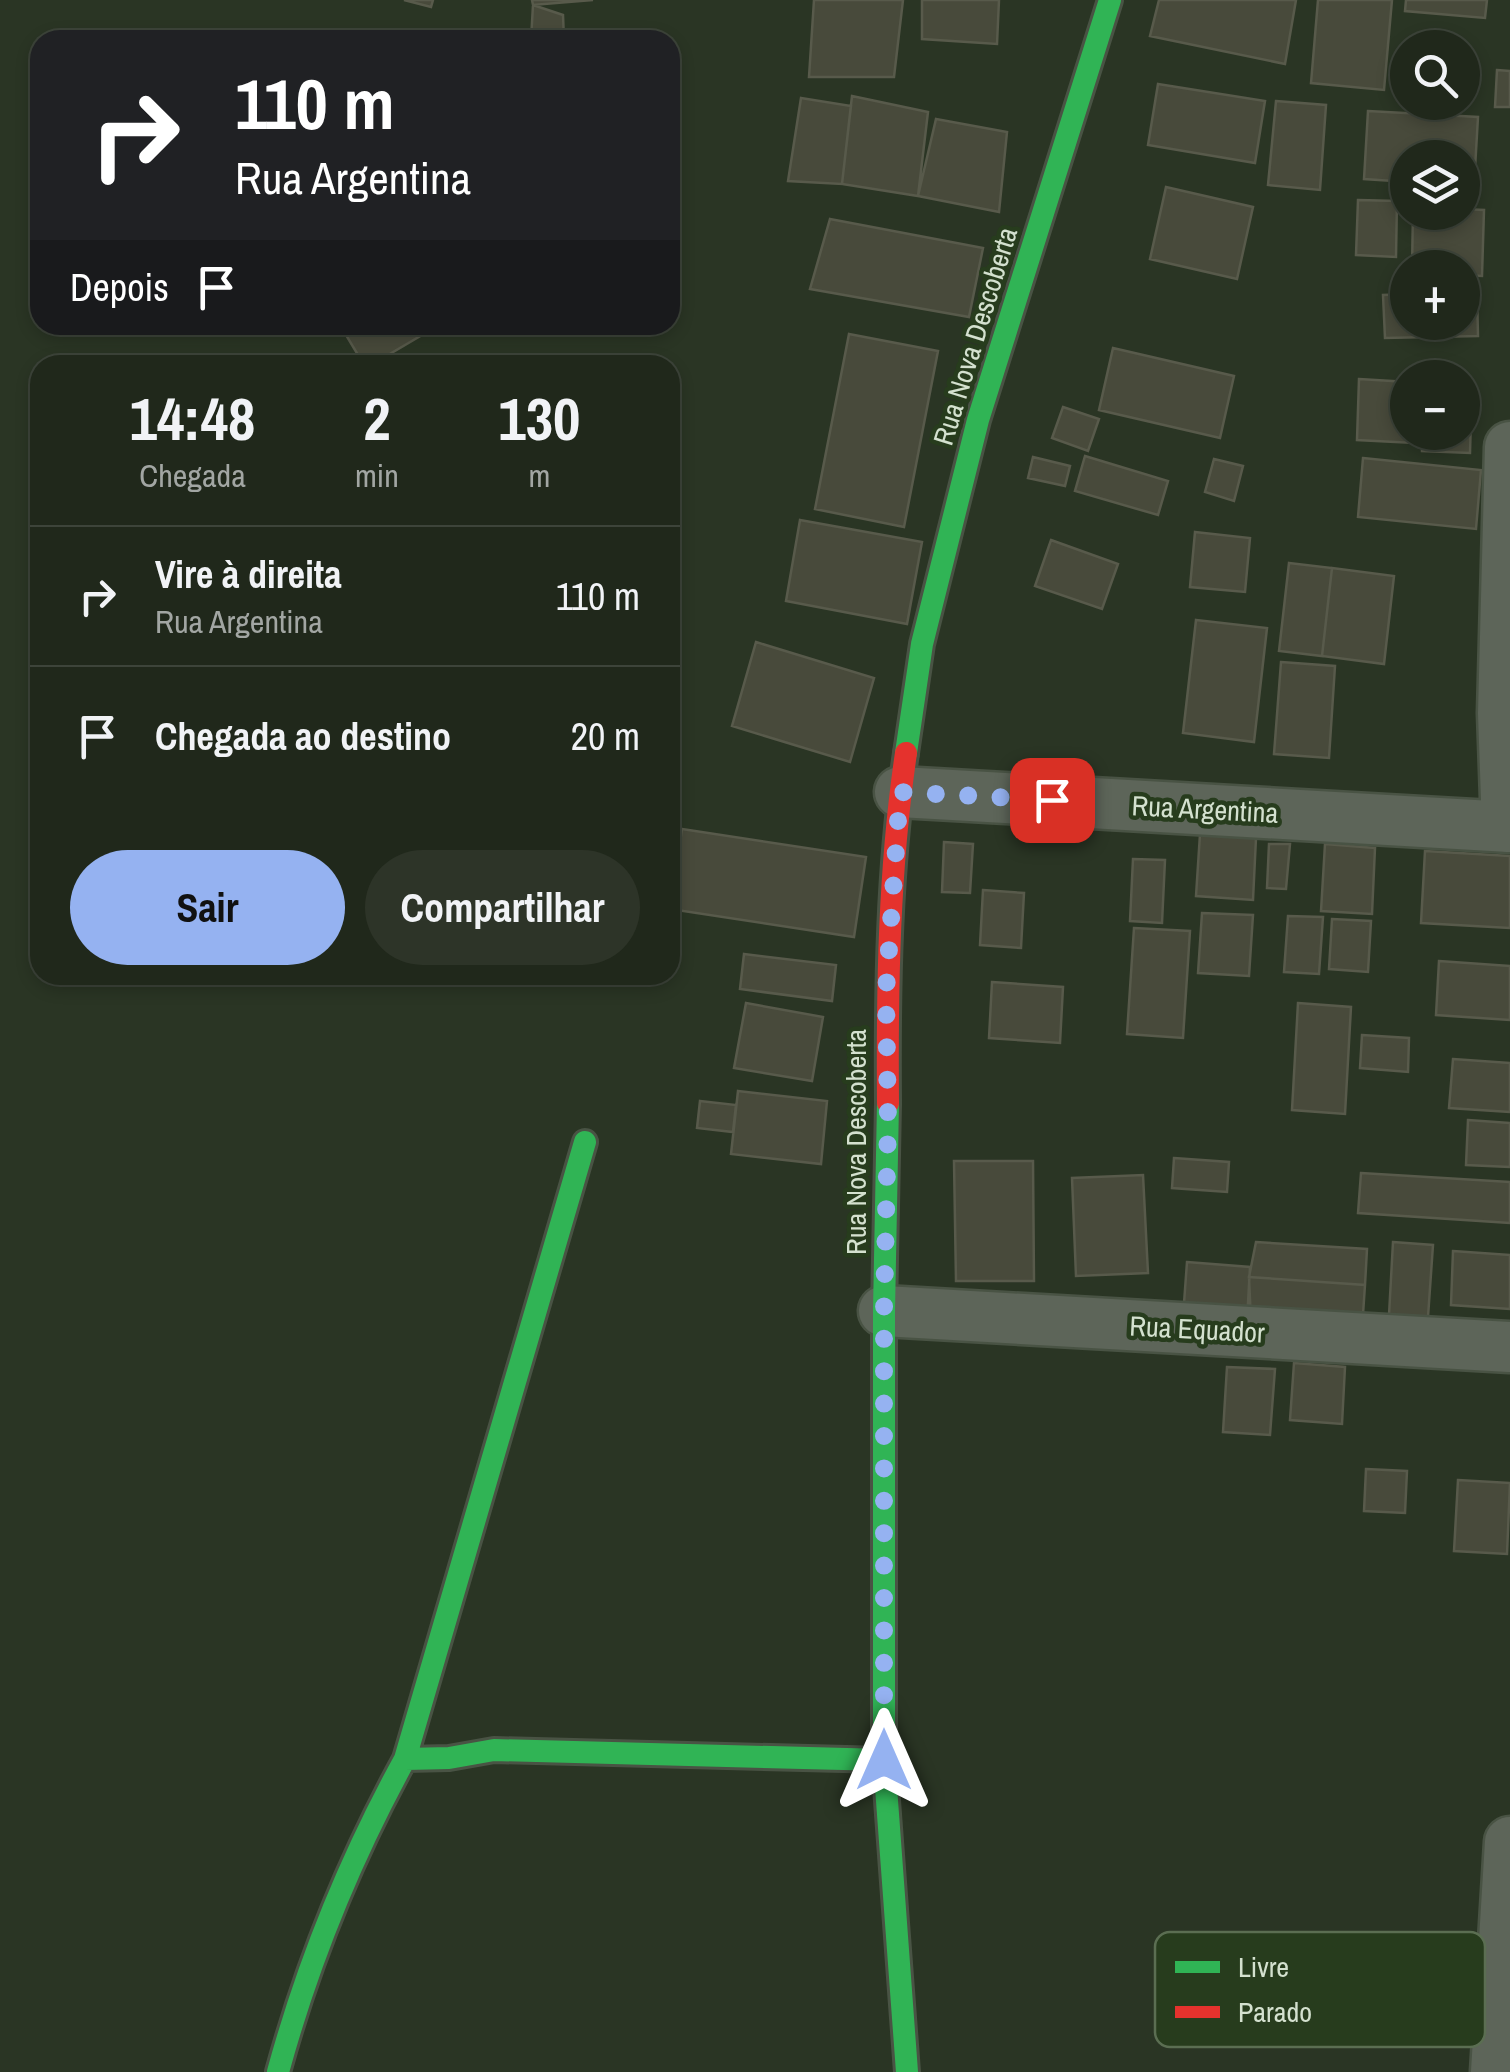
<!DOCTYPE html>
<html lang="pt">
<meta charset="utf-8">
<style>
body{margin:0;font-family:"Archivo Narrow",sans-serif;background:#2d3428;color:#f1f3f6;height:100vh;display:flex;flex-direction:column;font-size:38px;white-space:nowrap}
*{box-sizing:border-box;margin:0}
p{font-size:32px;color:#a2a6a3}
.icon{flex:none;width:55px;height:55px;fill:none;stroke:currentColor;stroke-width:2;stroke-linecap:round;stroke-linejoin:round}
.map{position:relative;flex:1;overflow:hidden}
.panel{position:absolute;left:30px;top:355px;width:650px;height:630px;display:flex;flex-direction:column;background:#20281b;border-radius:30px;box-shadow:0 5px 15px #0003,0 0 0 2px #3d443a}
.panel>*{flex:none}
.guide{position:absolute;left:30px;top:30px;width:650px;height:305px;border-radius:30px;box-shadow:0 5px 15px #0003,0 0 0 2px #3d443a;background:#202124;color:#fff;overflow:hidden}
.tools{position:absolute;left:1390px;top:30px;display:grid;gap:20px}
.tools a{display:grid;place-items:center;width:90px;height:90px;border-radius:50%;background:#20281b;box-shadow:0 5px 15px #0003,0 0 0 2px #3d443a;font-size:50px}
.pin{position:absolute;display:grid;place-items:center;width:85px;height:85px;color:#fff;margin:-42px;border-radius:20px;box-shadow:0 5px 15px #0006}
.me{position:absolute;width:110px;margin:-55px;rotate:0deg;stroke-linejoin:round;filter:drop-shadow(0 0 8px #0008)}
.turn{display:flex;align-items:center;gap:35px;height:210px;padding:0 40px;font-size:45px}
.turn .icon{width:130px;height:130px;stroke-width:2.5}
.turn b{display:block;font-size:70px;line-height:85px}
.then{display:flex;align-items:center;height:95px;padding:0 40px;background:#0003;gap:20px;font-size:38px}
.eta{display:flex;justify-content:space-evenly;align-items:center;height:170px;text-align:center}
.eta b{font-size:60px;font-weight:800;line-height:70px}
.primary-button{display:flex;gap:20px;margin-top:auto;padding:20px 40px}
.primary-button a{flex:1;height:115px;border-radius:60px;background:#95b2f1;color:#111;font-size:40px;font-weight:800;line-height:115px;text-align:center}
.primary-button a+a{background:#2d3428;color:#f1f3f6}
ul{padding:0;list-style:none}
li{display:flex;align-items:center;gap:30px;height:140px;padding:0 40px;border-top:2px solid #3d443a}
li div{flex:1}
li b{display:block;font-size:38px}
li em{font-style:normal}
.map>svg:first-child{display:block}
.building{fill:#484a3b;stroke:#585a4b;stroke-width:2.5}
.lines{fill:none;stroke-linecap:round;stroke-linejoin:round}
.street-casing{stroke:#495344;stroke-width:55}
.fast-casing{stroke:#495344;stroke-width:28}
.jam-casing{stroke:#495344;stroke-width:28}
.street{stroke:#5d6559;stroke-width:50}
.fast{stroke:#30b455;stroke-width:22}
.jam{stroke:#e5322d;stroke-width:22}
.route{stroke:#95b2f1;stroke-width:18;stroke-dasharray:0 32.4}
.labels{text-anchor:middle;stroke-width:9;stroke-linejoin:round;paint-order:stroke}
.street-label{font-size:28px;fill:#d4e1cf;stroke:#273c1d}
.key{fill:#273c1d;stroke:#5b6e52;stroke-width:2.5}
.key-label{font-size:28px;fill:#d4e1cf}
</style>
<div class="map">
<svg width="1510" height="2072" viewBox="0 0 1510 2072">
<rect width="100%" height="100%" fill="#2a3524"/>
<path class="building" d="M404 0H433L431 7Z
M532 0H593L533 5Z
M814 0H903L894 77H809Z
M922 0H999L997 44 922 39Z
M1159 0H1296L1285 64 1150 36Z
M1318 0H1392L1384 90 1311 83Z
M1406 0H1487L1485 18 1405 11Z
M533 5 563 15 564 40H531Z
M1497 70 1510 71V107H1495Z
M1158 84 1265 101 1255 163 1148 145Z
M852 96 928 112 918 196 842 184Z
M801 98 851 106 842 184 788 181Z
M1276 101 1326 105 1320 190 1268 185Z
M1368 111 1478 117 1474 186 1462 185V158H1408V182L1364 179Z
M936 119 1007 132 999 212 918 196Z
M1166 187 1253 207 1237 279 1150 259Z
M1358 200 1397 201 1396 257 1356 255Z
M1462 209 1484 210 1482 276 1462 275V268H1412L1413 212H1462Z
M830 219 983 248 969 317 810 289Z
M1477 292 1478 336 1385 338 1383 295 1408 294V322H1462V293Z
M340 325H439L371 365H364Z
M849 334 938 351 904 527 815 509Z
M1113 348 1234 376 1220 438 1099 410Z
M1359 379 1408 382V432H1415L1414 443 1357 440Z
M1462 383 1472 384 1470 453 1422 451V432H1462Z
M1063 407 1099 419 1088 451 1052 438Z
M1085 456 1168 481 1158 515 1075 491Z
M1033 457 1070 466 1065 486 1028 478Z
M1363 458 1481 470 1476 529 1358 517Z
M1214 459 1243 466 1234 501 1205 492Z
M800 520 922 542 907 624 786 601Z
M1195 532 1250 538 1245 592 1190 587Z
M1051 540 1118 564 1102 609 1035 586Z
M1289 563 1332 568 1322 656 1279 651Z
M1332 568 1394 576 1384 664 1322 656Z
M1196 620 1267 628 1254 742 1183 733Z
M756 642 874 678 850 762 732 726Z
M1281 662 1335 666 1329 758 1274 754Z
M682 829 866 857 854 937 670 909Z
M1200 834 1256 838 1253 900 1196 896Z
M944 842 973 844 970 893 942 892Z
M1269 844H1290L1286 889 1267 888Z
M1325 844 1375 848 1372 914 1321 911Z
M1425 851 1510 856V928L1421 923Z
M1133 859 1165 860 1162 923 1130 921Z
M983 890 1024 893 1021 948 980 945Z
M1202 913 1253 915 1249 976 1198 973Z
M1288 916 1323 917 1319 974 1284 972Z
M1332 919 1371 921 1368 972 1329 969Z
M1134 928 1190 931 1183 1038 1127 1034Z
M744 954 836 965 832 1001 740 989Z
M1439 961 1510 966V1020L1436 1015Z
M992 982 1063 987 1060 1043 989 1038Z
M746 1003 823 1017 812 1081 734 1068Z
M1298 1003 1351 1007 1345 1114 1292 1110Z
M1362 1035 1409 1038 1408 1072 1360 1068Z
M1453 1059 1510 1063V1112L1449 1108Z
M738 1091 827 1101 821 1164 731 1154Z
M700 1101 736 1105 733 1132 697 1128Z
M1468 1120 1510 1123V1167L1466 1165Z
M1174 1158 1229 1162 1227 1192 1172 1188Z
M954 1161H1033L1034 1281H956Z
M1361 1173 1510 1182V1223L1358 1213Z
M1143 1175 1148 1273 1076 1276 1072 1178Z
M1256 1242 1367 1249 1365 1285 1249 1277Z
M1393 1242 1433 1245 1428 1317 1389 1315Z
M1453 1251 1510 1255V1309L1451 1305Z
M1187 1262 1250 1267 1247 1321 1183 1317Z
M1249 1277 1365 1285 1362 1329 1251 1321Z
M1294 1363 1345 1367 1342 1424 1290 1420Z
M1227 1367 1275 1369 1270 1435 1223 1432Z
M1366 1469 1407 1471 1405 1513 1364 1511Z
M1458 1480 1510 1483 1507 1554 1454 1551Z"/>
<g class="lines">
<defs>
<path id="street" d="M900 792 1510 827
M1507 827 1503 713 1510 447
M884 1311 1510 1347
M1496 2072 1510 1842"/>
<path id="fast" d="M906 753 922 644 978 420 1110 0
M888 1103 884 1311V1760L907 2072
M405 1759 585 1142
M278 2072C308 1962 350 1859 405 1759L449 1758 494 1750 884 1760"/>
<path id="jam" d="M888 1103C887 986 889 868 906 753"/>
</defs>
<use href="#street" class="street-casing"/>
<use href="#fast" class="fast-casing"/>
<use href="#jam" class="jam-casing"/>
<use href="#street" class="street"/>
<use href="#fast" class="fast"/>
<use href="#jam" class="jam"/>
</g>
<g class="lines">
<path class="route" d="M884 1760V1310L888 1122 886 992 900 792 1052 800"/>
</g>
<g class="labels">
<g class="street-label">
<text transform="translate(975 336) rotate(-73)" y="10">Rua Nova Descoberta</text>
<text transform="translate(1205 809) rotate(3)" y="10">Rua Argentina</text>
<text transform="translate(856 1142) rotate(-90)" y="10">Rua Nova Descoberta</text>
<text transform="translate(1197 1329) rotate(3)" y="10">Rua Equador</text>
</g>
</g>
<rect x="1155" y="1932" width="330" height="115" rx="15" class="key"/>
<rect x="1175" y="1961" width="45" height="12" fill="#30b455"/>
<rect x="1175" y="2006" width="45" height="12" fill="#e5322d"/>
<g class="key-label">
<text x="1238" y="1977">Livre</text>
<text x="1238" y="2022">Parado</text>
</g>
</svg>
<div class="tools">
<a><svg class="icon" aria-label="search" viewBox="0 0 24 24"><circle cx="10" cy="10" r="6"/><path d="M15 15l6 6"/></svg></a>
<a><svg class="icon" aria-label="layers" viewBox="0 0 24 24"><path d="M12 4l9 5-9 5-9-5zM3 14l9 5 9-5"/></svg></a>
<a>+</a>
<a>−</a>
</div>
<div class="pin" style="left:1052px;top:800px;background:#d93025"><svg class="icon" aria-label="arrive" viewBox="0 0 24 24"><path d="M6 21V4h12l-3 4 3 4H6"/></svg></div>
<svg class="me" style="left:884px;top:1760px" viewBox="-20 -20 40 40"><path d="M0-17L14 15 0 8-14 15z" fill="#95b2f1" stroke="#fff" stroke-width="4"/></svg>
<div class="guide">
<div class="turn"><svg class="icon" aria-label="right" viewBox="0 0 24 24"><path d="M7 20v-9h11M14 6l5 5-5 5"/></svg><div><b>110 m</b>Rua Argentina</div></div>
<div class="then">Depois<svg class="icon" aria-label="arrive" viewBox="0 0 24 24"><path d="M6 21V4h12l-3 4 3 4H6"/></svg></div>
</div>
<section class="panel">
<div class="eta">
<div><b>14:48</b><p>Chegada</p></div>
<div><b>2</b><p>min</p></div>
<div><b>130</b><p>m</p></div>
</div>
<ul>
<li><svg class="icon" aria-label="right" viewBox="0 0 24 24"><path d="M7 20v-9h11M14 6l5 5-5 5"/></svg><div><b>Vire à direita</b><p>Rua Argentina</p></div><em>110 m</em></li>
<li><svg class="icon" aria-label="arrive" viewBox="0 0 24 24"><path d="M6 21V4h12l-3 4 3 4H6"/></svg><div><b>Chegada ao destino</b></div><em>20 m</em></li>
</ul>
<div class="primary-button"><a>Sair</a><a>Compartilhar</a></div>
</section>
</div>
